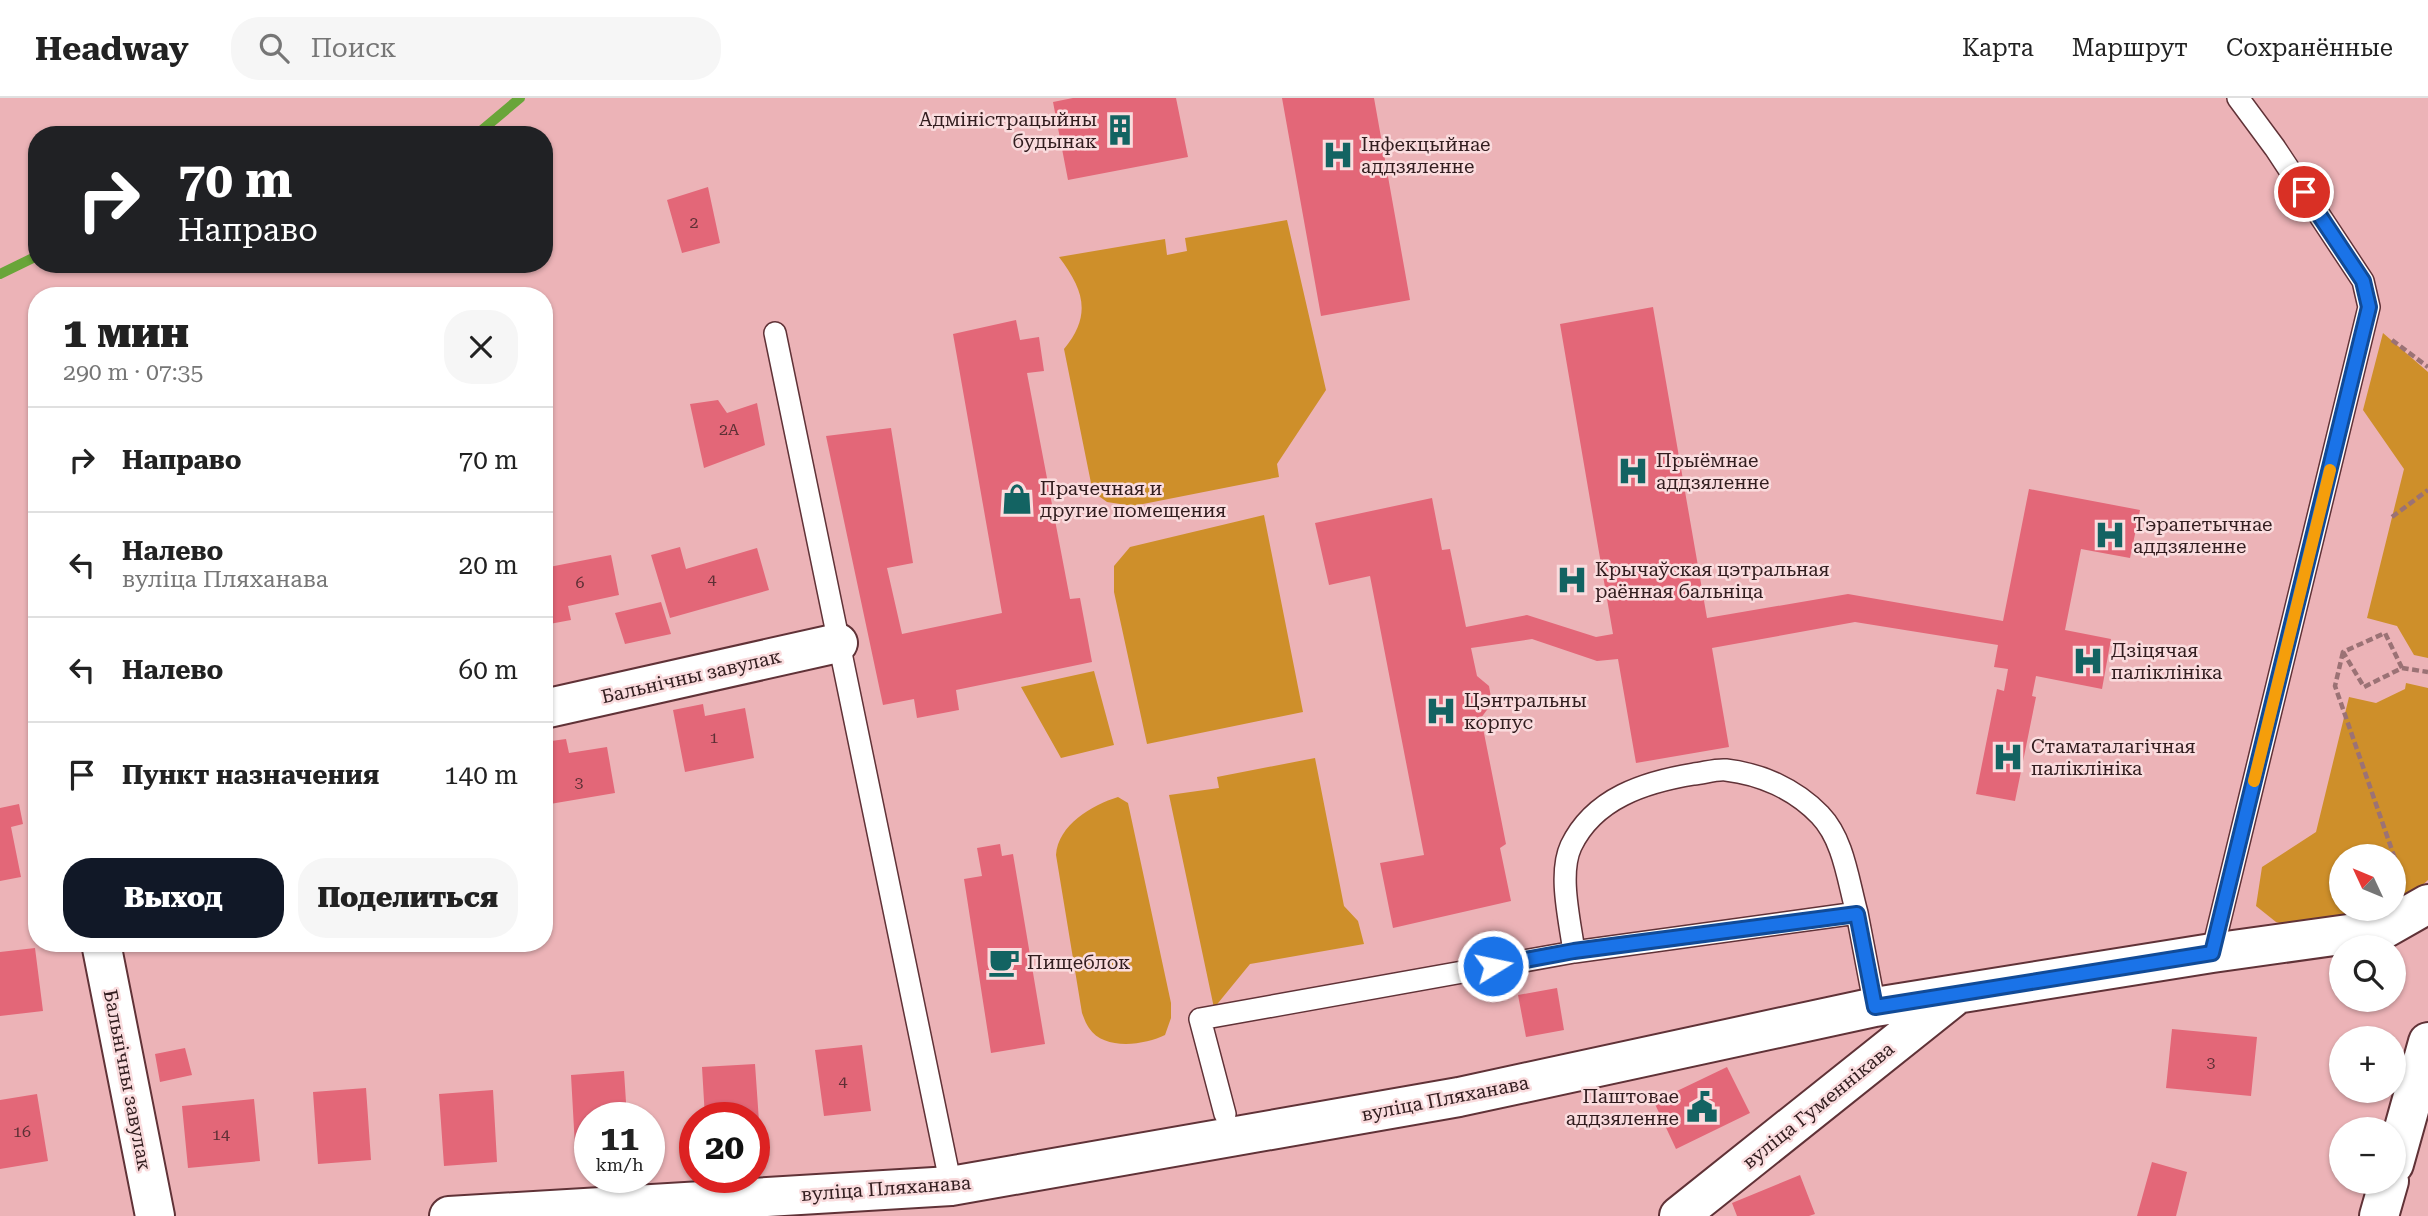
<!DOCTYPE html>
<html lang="ru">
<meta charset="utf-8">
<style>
body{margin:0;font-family:"Roboto Serif",serif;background:#f6f6f6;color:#222;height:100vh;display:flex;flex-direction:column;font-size:26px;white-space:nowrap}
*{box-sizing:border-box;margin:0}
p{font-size:23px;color:#767676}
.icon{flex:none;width:38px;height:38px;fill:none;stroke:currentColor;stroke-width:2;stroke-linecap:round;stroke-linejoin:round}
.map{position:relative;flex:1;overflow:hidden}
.drawer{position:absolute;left:28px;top:189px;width:525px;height:665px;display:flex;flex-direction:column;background:#fff;border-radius:28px;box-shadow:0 2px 5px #0004}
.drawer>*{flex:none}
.banner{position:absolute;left:28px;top:28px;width:525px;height:147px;border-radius:28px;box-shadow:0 2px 5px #0004;background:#202124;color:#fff;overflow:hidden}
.needle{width:46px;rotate:314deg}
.buttons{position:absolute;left:2329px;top:746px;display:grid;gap:14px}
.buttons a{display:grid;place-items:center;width:77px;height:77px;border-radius:50%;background:#fff;box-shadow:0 2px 5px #0004;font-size:35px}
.speed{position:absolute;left:574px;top:1004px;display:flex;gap:14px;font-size:35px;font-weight:700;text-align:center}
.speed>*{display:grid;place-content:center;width:91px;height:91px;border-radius:50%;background:#fff;box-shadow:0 2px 5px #0004;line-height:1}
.speed small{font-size:18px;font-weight:400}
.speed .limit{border:10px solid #d22;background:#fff;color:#111}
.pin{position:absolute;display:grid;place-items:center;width:60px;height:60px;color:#fff;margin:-30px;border:4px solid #fff;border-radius:50%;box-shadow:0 2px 7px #0007}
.me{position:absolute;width:77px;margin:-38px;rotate:80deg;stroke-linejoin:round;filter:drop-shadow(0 0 5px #0008)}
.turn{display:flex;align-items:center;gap:24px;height:147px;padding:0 35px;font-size:32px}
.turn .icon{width:91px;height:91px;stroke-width:2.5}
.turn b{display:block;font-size:49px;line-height:60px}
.round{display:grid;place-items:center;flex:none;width:74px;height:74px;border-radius:28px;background:#f6f6f6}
.overview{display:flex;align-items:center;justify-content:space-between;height:119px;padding:0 35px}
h1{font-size:42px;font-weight:800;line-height:52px}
.button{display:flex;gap:14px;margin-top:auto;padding:14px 35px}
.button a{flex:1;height:80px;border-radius:28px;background:#111827;color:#fff;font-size:28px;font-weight:800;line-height:80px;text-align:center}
.button a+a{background:#f6f6f6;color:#222}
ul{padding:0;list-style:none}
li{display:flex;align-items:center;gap:21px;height:105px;padding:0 35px;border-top:2px solid #e0e0e0}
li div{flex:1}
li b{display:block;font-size:26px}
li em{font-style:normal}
header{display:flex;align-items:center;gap:42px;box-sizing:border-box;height:98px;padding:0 35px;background:#fff;border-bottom:2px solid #e0e0e0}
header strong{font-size:33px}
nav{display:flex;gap:38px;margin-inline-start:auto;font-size:24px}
.search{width:490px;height:63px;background:#f6f6f6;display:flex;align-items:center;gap:18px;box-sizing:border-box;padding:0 24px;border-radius:28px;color:#767676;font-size:26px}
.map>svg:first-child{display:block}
.green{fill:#ce8f2a;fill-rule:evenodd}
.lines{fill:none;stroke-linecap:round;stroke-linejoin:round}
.stream{stroke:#69a539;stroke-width:10}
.building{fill:#e36778}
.lane-casing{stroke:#603237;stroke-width:24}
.street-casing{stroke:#603237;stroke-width:42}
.secondary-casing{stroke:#603237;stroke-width:42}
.path{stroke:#9b7275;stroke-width:4.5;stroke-dasharray:7 3.5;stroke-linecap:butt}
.lane{stroke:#fff;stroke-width:21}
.street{stroke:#fff;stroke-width:38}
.secondary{stroke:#fff;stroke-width:38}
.route-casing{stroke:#114b97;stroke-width:18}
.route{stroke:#1a73e8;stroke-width:12}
.slow{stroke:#f59e0b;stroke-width:12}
.labels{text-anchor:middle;stroke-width:5;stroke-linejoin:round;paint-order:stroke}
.number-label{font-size:16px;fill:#5e3035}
.poi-label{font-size:19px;fill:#321d1f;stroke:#fadcde;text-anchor:start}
.street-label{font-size:19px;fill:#321d1f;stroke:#fadcde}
</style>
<header>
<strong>Headway</strong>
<div class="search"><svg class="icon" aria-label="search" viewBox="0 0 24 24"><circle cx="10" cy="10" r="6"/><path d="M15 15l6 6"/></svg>Поиск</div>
<nav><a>Карта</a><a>Маршрут</a><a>Сохранённые</a></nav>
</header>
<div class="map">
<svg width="2428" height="1118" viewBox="0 0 2428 1118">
<rect width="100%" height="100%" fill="#ecb3b7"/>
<path class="green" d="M1287 122 1326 292 1277 366 1279 379 1133 408 1107 404 1096 396 1091 385 1064 251C1092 217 1084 192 1059 159L1165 141 1167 157 1187 153 1185 140Z
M2383 235 2428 274V560L2414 557 2397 528 2367 520 2404 371 2363 312Z
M1264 417 1303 614 1147 646 1114 494V468L1130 449Z
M1094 573 1114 647 1061 660 1021 589Z
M2406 585 2428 590V782L2393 814 2291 828 2276 824 2256 808 2262 769 2316 734 2349 599 2376 605 2405 591ZM2342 758H2394V810H2342Z
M1315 660 1344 808 1358 823 1364 846 1250 866 1214 910 1169 697 1219 690 1217 679Z
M1118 699 1128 705 1171 905V920L1165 937C1145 947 1104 953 1089 930 1086 926 1084 920 1082 915L1056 757C1058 727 1092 707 1118 699Z"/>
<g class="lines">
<path class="stream" d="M476 37 520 0
M0 176 37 158"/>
</g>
<path class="building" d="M1073 0H1176L1188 59 1068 82 1053 4Z
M1282 0H1374L1410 202 1321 218Z
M708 89 720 145 682 155 667 102Z
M1653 209 1707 520 1848 496 2003 523 2029 391 2140 412 2130 460 2081 451 2065 532 2111 541 2102 591 2036 578 2032 598 2036 599 2015 703 1976 696 1997 591 2004 593 2008 571 1994 569 1998 547 1855 524 1712 550 1729 649 1636 665 1618 561 1597 563 1532 541 1471 550 1477 578 1489 588 1492 605 1481 620 1506 746 1500 750 1511 803 1393 830 1380 765 1424 757 1370 478 1329 487 1315 425 1432 400 1442 452 1450 451 1466 529 1527 517 1596 539 1613 536 1560 226Z
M1016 222 1020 242 1039 239 1044 273 1027 275 1070 501 1080 500 1092 564 956 592 959 612 917 620 914 601 883 607 826 338 891 330 913 465 887 470 902 536 1002 515 953 236Z
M718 302 727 315 757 305 765 347 704 370 690 306Z
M680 449 686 471 757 450 769 492 670 520 651 457Z
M611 457 619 497 568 508 571 522 544 527V470Z
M661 504 671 536 625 546 615 515Z
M545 550 551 572 544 574V551Z
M703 606 705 618 745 610 754 660 685 674 673 612Z
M566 641 569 655 607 649 615 695 550 706 544 673V644Z
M19 706 23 726 11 729 21 779 0 783V710Z
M1000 746 1002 758 1013 756 1045 946 991 955 964 781 982 778 977 750Z
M143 845H175L176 848 144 849Z
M35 850 43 913 0 918V854Z
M1557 890 1564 932 1526 939 1518 897Z
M2172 931 2257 939 2251 998 2166 990Z
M862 947 871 1013 824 1018 815 952Z
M185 950 192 977 160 984 155 956Z
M755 966 760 1038H754V1020H705L702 969Z
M1727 969 1750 1015 1676 1051 1654 1004Z
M624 973 627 1020H590V1048L575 1049 571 977Z
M366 990 371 1062 318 1066 313 994Z
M493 992 497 1064 444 1068 439 996Z
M37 996 48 1063 0 1071V1002Z
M254 1001 260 1063 188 1070 182 1008Z
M2152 1064 2187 1074 2176 1118H2137Z
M1800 1077 1815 1116 1809 1118H1737L1732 1105Z"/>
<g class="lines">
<defs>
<path id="lane" d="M775 235 951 1088
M1574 854C1570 823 1558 776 1571 748 1594 700 1645 684 1694 676 1704 675 1716 671 1726 672 1761 676 1795 691 1820 717 1844 742 1848 783 1857 815
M2212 855 2369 209 2363 183 2275 50 2238 0
M1225 1016 1200 921 1574 854 1857 815 1875 909"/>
<path id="street" d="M544 611 838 545
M101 845 155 1118
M449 1118 951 1088 1459 999 1875 909 2212 855 2384 831 2428 806
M1679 1118 1956 897"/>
<path id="secondary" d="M2394 1066 2428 944
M2379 1118 2389 1083"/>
</defs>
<use href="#lane" class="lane-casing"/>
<use href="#street" class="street-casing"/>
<use href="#secondary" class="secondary-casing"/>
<path class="path" d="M2392 242 2428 269
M2392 419 2428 392
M2343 554 2335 588 2394 758
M2402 570 2385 535 2343 554 2364 589 2402 570 2428 574
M2394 758 2401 780"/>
<use href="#lane" class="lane"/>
<use href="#street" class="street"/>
<use href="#secondary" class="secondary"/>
</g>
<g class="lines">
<defs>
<path id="route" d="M1493 868 1574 853 1857 816 1875 909 2212 855 2369 209 2363 183 2304 94"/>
</defs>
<use href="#route" class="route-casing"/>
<use href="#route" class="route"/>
<path class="slow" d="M2254 683 2330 372"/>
</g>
<defs>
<symbol id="building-bare" viewBox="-9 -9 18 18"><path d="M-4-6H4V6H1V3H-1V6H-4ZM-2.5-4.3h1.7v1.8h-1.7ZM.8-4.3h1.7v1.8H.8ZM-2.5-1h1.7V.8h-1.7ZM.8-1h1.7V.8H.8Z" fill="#136362" stroke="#fadcde" stroke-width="2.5" paint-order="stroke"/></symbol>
<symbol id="hospital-bare" viewBox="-9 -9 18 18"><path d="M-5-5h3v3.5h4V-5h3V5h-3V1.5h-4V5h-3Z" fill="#136362" stroke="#fadcde" stroke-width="2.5" paint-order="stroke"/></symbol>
<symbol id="shop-bare" viewBox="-9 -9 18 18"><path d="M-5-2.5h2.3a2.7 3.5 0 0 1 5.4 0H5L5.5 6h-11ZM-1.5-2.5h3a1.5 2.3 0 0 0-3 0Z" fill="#136362" stroke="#fadcde" stroke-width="2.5" paint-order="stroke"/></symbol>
<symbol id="cafe-bare" viewBox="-9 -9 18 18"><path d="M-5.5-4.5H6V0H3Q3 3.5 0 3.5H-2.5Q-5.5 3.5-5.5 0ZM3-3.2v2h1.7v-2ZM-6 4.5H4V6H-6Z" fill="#136362" stroke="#fadcde" stroke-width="2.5" paint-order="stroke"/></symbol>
<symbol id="civic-bare" viewBox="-9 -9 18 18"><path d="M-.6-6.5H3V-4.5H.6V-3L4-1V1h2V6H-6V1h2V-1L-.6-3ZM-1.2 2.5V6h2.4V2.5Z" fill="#136362" stroke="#fadcde" stroke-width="2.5" paint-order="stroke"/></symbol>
</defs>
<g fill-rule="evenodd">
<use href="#building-bare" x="1098" y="10" width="44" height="44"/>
<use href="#hospital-bare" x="1316" y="35" width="44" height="44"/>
<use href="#hospital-bare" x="1611" y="351" width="44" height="44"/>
<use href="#shop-bare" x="995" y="379" width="44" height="44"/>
<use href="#hospital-bare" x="2088" y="415" width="44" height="44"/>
<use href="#hospital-bare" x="1550" y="460" width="44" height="44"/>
<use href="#hospital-bare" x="2066" y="541" width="44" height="44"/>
<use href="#hospital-bare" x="1419" y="591" width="44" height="44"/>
<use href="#hospital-bare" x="1986" y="637" width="44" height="44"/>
<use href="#cafe-bare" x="982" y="842" width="44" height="44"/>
<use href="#civic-bare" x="1680" y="987" width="44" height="44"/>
</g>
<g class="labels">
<g class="number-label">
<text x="694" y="130">2</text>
<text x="729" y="337">2А</text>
<text x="712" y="487">4</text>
<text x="580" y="490">6</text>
<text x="714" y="645">1</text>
<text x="579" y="690">3</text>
<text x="2211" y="970">3</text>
<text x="843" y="989">4</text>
<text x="22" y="1039">16</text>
<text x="221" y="1042">14</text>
</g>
<g class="poi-label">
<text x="1097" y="28" text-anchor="end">Адміністрацыйны<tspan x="1097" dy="22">будынак</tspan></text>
<text x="1361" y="53">Інфекцыйнае<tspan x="1361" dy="22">аддзяленне</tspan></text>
<text x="1656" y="369">Прыёмнае<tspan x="1656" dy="22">аддзяленне</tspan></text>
<text x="1040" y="397">Прачечная и<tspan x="1040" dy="22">другие помещения</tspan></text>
<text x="2133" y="433">Тэрапетычнае<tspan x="2133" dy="22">аддзяленне</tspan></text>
<text x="1595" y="478">Крычаўская цэтральная<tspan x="1595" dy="22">раённая бальніца</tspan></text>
<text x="2111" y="559">Дзіцячая<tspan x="2111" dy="22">паліклініка</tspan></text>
<text x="1464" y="609">Цэнтральны<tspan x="1464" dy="22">корпус</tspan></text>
<text x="2031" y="655">Стаматалагічная<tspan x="2031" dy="22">паліклініка</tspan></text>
<text x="1027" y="871">Пищеблок</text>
<text x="1679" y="1005" text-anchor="end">Паштовае<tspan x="1679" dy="22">аддзяленне</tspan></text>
</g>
<g class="street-label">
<text transform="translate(691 578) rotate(-13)" y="7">Бальнічны завулак</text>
<text transform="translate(128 982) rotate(79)" y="7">Бальнічны завулак</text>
<text transform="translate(1445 1000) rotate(-11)" y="7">вуліца Пляханава</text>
<text transform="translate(1818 1007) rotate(-39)" y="7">вуліца Гуменнікава</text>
<text transform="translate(886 1090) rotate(-4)" y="7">вуліца Пляханава</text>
</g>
</g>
</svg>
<div class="buttons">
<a><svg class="needle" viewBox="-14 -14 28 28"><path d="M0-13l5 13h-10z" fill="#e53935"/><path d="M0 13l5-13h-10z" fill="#767676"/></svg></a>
<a><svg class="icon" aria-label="search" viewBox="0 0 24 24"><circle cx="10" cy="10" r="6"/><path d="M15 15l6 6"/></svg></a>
<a>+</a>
<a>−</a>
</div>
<div class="speed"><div>11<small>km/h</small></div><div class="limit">20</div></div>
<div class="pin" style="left:2304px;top:94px;background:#d93025"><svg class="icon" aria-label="arrive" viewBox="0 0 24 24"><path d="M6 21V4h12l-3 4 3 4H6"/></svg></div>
<svg class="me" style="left:1493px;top:868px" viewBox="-20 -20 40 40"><circle r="17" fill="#1a73e8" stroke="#fff" stroke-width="3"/><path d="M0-11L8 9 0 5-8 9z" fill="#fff"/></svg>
<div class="banner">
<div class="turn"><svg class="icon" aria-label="right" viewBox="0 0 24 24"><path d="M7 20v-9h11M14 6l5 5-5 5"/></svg><div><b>70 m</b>Направо</div></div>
</div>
<section class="drawer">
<div class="overview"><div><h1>1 мин</h1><p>290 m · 07:35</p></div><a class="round"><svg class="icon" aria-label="close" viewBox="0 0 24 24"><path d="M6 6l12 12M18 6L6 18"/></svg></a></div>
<ul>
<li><svg class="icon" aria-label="right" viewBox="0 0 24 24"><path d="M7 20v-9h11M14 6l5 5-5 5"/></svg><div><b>Направо</b></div><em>70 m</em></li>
<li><svg class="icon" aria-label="left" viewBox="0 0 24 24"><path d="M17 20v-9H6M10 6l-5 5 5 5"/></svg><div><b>Налево</b><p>вуліца Пляханава</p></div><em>20 m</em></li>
<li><svg class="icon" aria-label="left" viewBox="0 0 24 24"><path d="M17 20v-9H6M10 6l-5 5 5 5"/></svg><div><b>Налево</b></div><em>60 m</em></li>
<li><svg class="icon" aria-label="arrive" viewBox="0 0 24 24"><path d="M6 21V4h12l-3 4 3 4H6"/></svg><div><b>Пункт назначения</b></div><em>140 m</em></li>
</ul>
<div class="button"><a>Выход</a><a>Поделиться</a></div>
</section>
</div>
